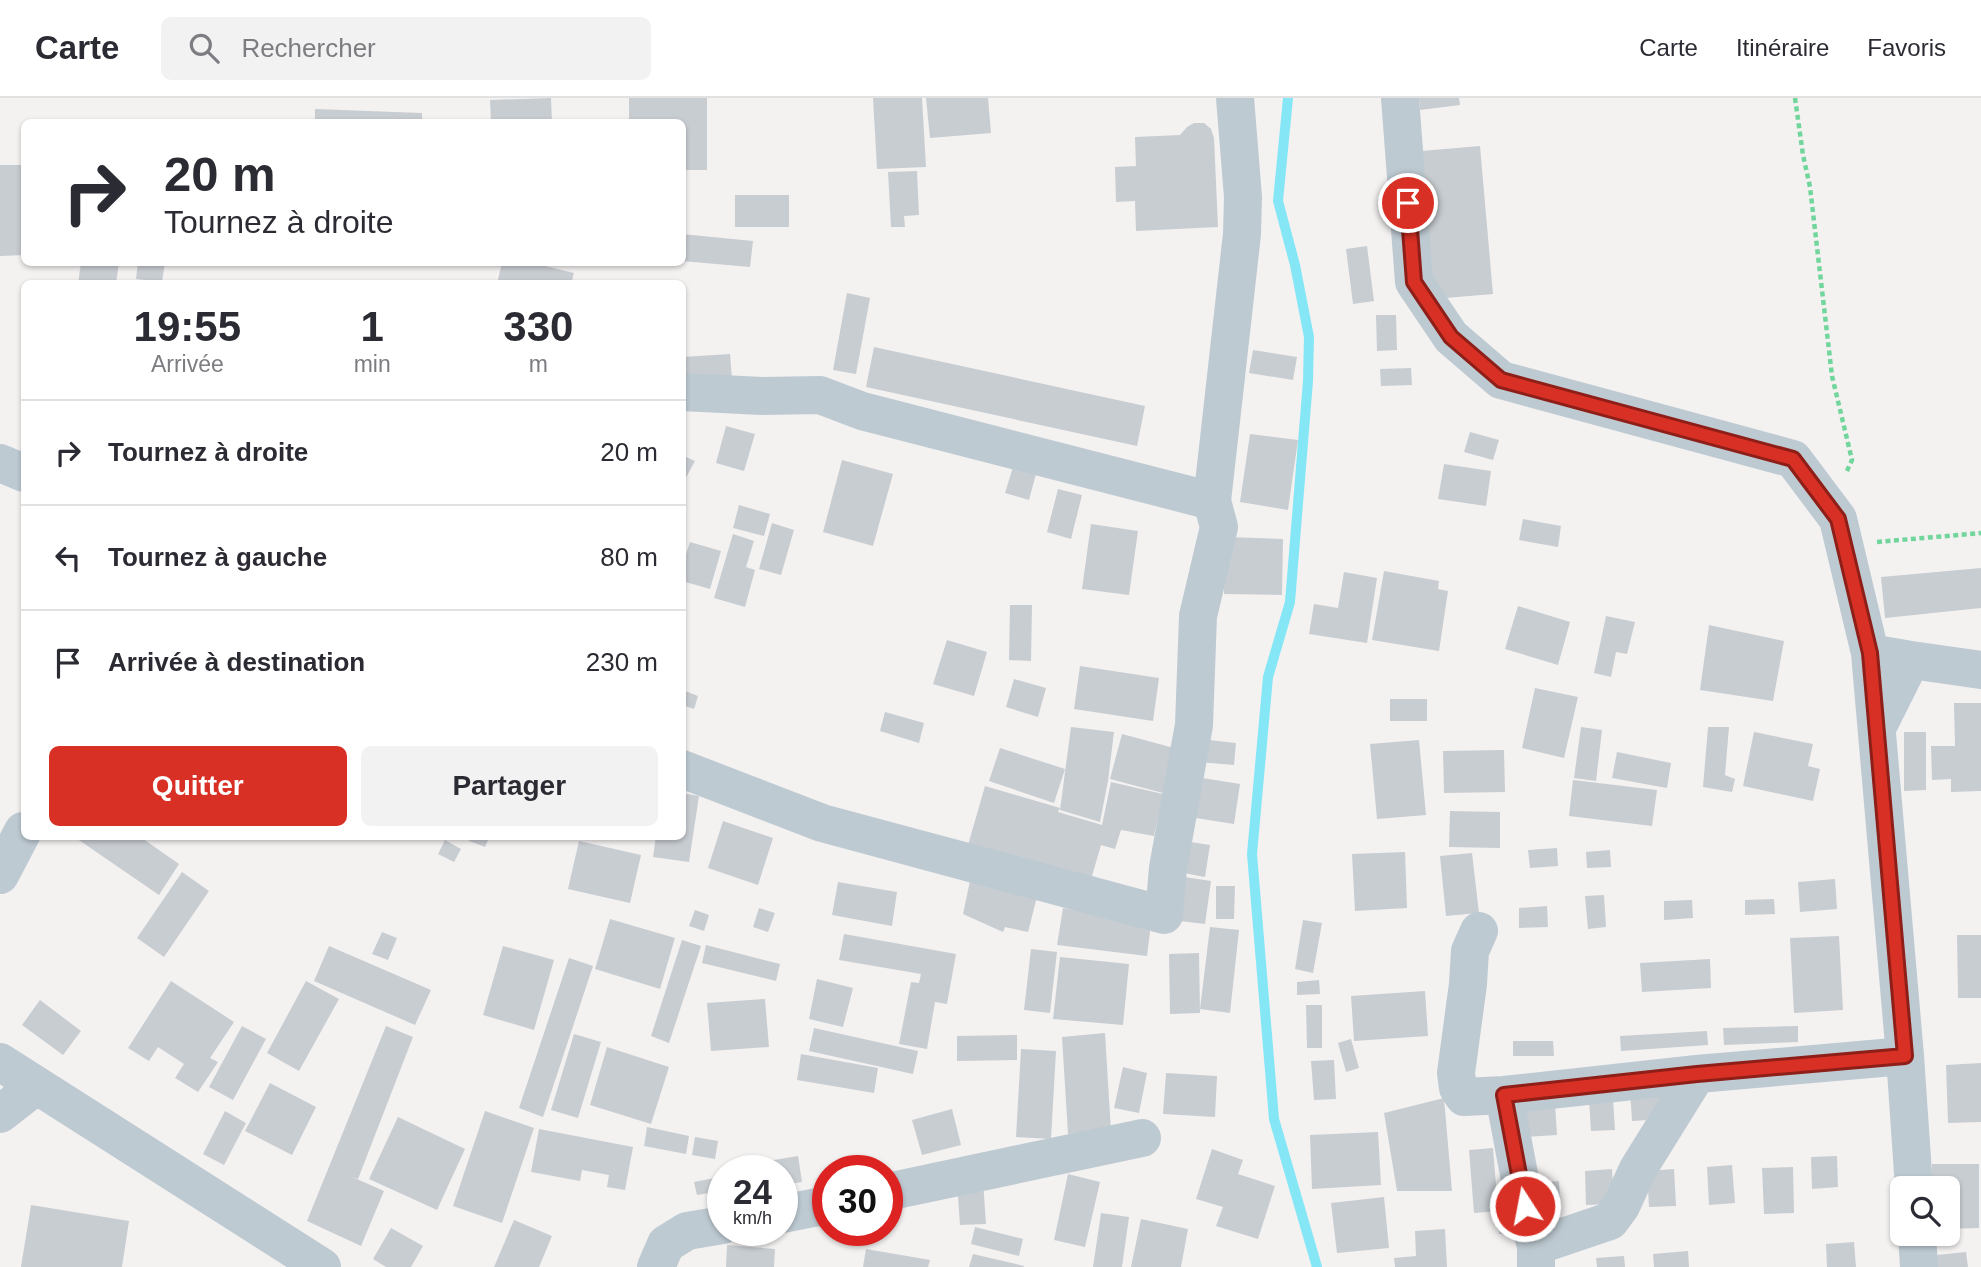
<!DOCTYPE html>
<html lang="fr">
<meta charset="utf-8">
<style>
body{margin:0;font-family:Arial,sans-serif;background:#f2f2f3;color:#2b2b33;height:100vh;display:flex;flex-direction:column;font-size:26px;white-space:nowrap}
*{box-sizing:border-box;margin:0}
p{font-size:23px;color:#7c7c81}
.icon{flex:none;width:38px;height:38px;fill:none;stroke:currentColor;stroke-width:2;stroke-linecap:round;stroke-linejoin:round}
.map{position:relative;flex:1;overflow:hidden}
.panel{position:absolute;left:21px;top:182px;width:665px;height:560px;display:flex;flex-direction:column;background:#fff;border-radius:10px;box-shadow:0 2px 5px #0004}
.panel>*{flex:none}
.guide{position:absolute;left:21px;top:21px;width:665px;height:147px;border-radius:10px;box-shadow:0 2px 5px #0004;background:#fff;color:#2b2b33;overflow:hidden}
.buttons{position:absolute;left:1890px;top:1078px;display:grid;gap:14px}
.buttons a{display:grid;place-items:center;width:70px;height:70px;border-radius:10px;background:#fff;box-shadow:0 2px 5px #0004;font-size:35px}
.speed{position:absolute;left:707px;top:1057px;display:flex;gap:14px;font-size:35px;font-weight:700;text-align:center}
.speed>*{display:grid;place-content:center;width:91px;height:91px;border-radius:50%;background:#fff;box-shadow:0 2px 5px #0004;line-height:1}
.speed small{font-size:18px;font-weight:400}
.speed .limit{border:10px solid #d22;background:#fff;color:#111}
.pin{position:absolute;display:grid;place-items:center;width:60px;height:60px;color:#fff;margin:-30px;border:4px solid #fff;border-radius:50%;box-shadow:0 2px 7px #0007}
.me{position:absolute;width:77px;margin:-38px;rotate:349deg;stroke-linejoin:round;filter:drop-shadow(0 0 5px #0008)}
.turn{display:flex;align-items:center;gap:24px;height:147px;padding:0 28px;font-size:32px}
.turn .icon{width:91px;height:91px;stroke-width:2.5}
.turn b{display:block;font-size:49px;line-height:60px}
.eta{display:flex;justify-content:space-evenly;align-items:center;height:119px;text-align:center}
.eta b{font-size:42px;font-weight:600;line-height:49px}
.button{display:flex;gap:14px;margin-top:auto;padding:14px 28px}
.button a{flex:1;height:80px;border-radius:10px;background:#d93025;color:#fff;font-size:28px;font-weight:600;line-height:80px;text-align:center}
.button a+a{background:#f2f2f3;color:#2b2b33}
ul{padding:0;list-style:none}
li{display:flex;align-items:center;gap:21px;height:105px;padding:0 28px;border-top:2px solid #e1e1e2}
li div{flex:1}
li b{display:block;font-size:26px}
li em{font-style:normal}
header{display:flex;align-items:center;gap:42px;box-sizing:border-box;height:98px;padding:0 35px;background:#fff;border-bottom:2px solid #e1e1e2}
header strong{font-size:33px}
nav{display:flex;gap:38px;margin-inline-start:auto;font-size:24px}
.search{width:490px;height:63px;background:#f2f2f3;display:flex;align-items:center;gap:18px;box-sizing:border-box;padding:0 24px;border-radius:10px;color:#7c7c81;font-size:26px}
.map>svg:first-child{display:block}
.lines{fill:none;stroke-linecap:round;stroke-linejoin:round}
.stream{stroke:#85e7f6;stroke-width:10}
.building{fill:#c8cdd2}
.path{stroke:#70d69c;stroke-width:4.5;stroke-dasharray:5 3.5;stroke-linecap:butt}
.minor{stroke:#becad2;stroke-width:38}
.route-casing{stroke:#8d1f18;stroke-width:18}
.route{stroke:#d93025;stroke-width:12}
</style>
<header>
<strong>Carte</strong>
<div class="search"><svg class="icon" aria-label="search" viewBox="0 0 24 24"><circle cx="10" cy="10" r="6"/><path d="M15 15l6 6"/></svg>Rechercher</div>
<nav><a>Carte</a><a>Itinéraire</a><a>Favoris</a></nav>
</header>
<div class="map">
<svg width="1981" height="1169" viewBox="0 0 1981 1169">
<rect width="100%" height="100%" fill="#f4f1f1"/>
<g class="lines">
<path class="stream" d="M1288 0 1278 103 1295 167 1309 239 1308 283 1290 504 1268 579 1252 756 1274 1021 1317 1169"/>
</g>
<path class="building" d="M551 0 552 24H491L490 2Z
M629 0H707V72H682V24H629Z
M873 0H922L926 69 877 71Z
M926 0H988L991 35 930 40Z
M1419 0H1459L1460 7 1420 12Z
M315 11 422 15V24H315Z
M1194 25H1204L1211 31 1214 40 1218 129 1136 133 1135 103 1116 104 1115 69 1136 68 1135 39 1180 37 1187 29Z
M1480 48 1493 196 1434 201 1421 53Z
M0 67H24V157L0 158Z
M917 73 919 117 904 118 905 129H891L888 74Z
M735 97H789V129H735Z
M682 136 753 143 750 169 682 163Z
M1367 148 1374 203 1353 206 1346 151Z
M81 164H119L116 186H78Z
M138 164H165L162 184 136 181Z
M502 164H528L574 175 571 186H497Z
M616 164H635V166L616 168Z
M847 195 870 200 856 276 833 272Z
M1376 217H1396L1397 252 1377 253Z
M874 249 1145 308 1137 348 866 289Z
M1253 252 1297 259 1293 282 1249 275Z
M730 256 732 280 682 284V259Z
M1411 270 1412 287 1381 288 1380 271Z
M726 328 755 336 744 373 716 365Z
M1470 334 1499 342 1493 362 1464 354Z
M1250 336 1298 342 1288 412 1240 404Z
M682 357 695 363 682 387Z
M842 362 893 376 873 448 823 434Z
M1444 366 1491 373 1486 408 1438 401Z
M1013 369 1036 376 1029 402 1005 395Z
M1058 391 1082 397 1071 441 1047 434Z
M739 407 770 416 764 438 733 430Z
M1523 421 1561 428 1558 449 1519 442Z
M772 425 794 432 781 477 759 471Z
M1091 426 1138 433 1129 497 1082 491Z
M733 436 754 443 746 469 755 472 745 509 714 500Z
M1225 439 1283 441 1282 497 1224 496Z
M690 444 721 453 710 491 682 483V469Z
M1981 470V510L1885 520 1881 479Z
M1384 473 1439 483 1438 491 1448 493 1439 553 1372 542Z
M1344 474 1377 480 1367 545 1309 536 1314 506 1338 510Z
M1010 507H1032L1031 563 1009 562Z
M1518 508 1570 524 1558 567 1505 551Z
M1606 518 1635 524 1627 556 1616 554 1611 579 1594 575Z
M1709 527 1784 543 1773 603 1700 592Z
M947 542 987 554 974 598 933 586Z
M1080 568 1159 580 1153 623 1074 611Z
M1014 581 1046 590 1038 619 1006 609Z
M1535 590 1578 599 1564 660 1522 650Z
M685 593 698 598 694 611 682 607Z
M1390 601H1427V623H1390Z
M1954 605H1981V693L1951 694V681L1932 682 1931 648H1955Z
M885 614 924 625 919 645 880 633Z
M1071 629 1114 634 1108 683 1100 724 1060 712Z
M1581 629 1602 632 1596 683 1574 680Z
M1708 629H1729L1725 677 1735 681 1732 694 1703 689Z
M1754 634 1813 646 1808 668 1820 671 1813 703 1743 688Z
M1904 634H1926V692L1904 693Z
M1122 636 1174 650 1163 695 1110 681Z
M1200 641 1236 645 1234 667 1198 664Z
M1419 642 1426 717 1377 721 1370 646Z
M1000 650 1065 671 1054 705 989 683Z
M1504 652 1505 694 1444 695 1443 653Z
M1617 654 1671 665 1667 690 1612 680Z
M1190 678 1240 686 1234 726 1183 718Z
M1573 682 1657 692 1652 728 1569 718Z
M1111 684 1163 696 1154 738 1121 732 1115 751 1101 747 1088 792 968 747 985 688 1060 710 1058 714 1102 727Z
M682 695 699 698 689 764 653 759 656 738H682Z
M1450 713 1500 714V750L1449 749Z
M723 723 773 740 758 787 708 770Z
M73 738H139L179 766 159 797Z
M471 738H490L485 749 469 743Z
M445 742 461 751 454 764 438 756Z
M1178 742 1210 747 1205 779 1173 773Z
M579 743 641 757 630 805 568 791Z
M1557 750 1558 768 1530 770 1528 752Z
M1610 752 1611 769 1587 770 1586 754Z
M1405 754 1407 810 1355 813 1352 756Z
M1472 755 1479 815 1446 818 1440 758Z
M182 774 209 793 164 859 137 840Z
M971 778 1038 795 1028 834 1005 829 1003 834 963 816Z
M1185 779 1211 783 1205 826 1180 823Z
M1835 781 1837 811 1800 814 1798 784Z
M838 784 897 794 892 828 832 817Z
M1216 788H1235L1234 821H1216Z
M1604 797 1606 829 1588 831 1585 798Z
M1774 801 1775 816 1745 817V802Z
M1692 802 1693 820 1664 822V803Z
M1547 808 1548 829 1519 830V810Z
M759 810 775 815 768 834 753 829Z
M1063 810 1151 826 1147 858 1057 847Z
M695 812 709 817 704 833 689 828Z
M610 821 675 840 660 891 595 871Z
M1303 822 1322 825 1313 875 1295 871Z
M1210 829 1239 832 1230 915 1200 911Z
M382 834 397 840 388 862 372 856Z
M844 836 956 856 947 906 935 904 927 951 899 946 911 884 919 885 921 876 839 862Z
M1957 837H1981V900H1958Z
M1839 838 1843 912 1794 915 1790 840Z
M682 842 701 848 669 945 651 938Z
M706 847 780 866 776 883 702 865Z
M329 848 431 892 415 927 314 883Z
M503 848 554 862 534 932 483 917Z
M1031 851 1057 854 1050 915 1024 912Z
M1199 855 1200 915 1170 916 1169 856Z
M1060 859 1129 866 1123 927 1053 921Z
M569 860 593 868 543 1019 519 1010Z
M1710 861 1711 890 1642 894 1640 865Z
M817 881 853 890 843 929 809 921Z
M1319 882 1320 896 1297 897V884Z
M171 883 234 924 210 960 218 964 198 994 175 980 184 966 158 949 149 963 128 950Z
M306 883 339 901 299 973 267 955Z
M1425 893 1428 938 1354 943 1351 898Z
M765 901 769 949 711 953 707 905Z
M40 902 81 933 63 957 22 927Z
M1306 907H1322V950H1307Z
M242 928 266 941 233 1002 209 989Z
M386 928 413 939 358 1081 350 1078 384 1093 361 1148 307 1123Z
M1798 928V944L1724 947 1723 930Z
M814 930 918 953 913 976 809 953Z
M1707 933 1708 947 1621 953 1620 938Z
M1105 935 1111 1033 1068 1036 1062 939Z
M574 936 601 944 578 1020 551 1012Z
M1017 937V962L957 963V938Z
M1351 941 1359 970 1346 974 1338 945Z
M1513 943H1553L1554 958H1513Z
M607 949 669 969 651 1026 590 1007Z
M1021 951 1056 953 1051 1041 1016 1039Z
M801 956 878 970 874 995 797 982Z
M1334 962 1336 1001 1314 1002 1311 963Z
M1981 965V1024L1948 1025 1946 967Z
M1123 969 1147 975 1139 1015 1114 1010Z
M1166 975 1217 978 1215 1019 1163 1016Z
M270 985 316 1009 292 1057 245 1033Z
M1662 989 1664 1021 1632 1023 1630 992Z
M1444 1000 1452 1093H1397L1384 1015Z
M1613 1001 1615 1032 1591 1033 1589 1002Z
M1555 1006 1557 1037 1523 1039 1521 1007Z
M952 1011 961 1047 922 1057 912 1022Z
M225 1013 246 1025 224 1067 203 1056Z
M485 1013 534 1030 502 1125 453 1108Z
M398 1019 465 1051 437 1112 369 1081Z
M647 1029 689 1038 686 1056 644 1048Z
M539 1031 633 1049 625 1092 607 1089 609 1077 582 1072 580 1083 531 1074Z
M1378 1034 1381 1087 1312 1091 1310 1037Z
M695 1039 718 1043 715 1061 692 1057Z
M1493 1050 1498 1113 1474 1115 1469 1052Z
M1212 1051 1243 1062 1238 1076 1275 1088 1258 1141 1216 1128 1223 1109 1196 1101Z
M798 1058 802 1084 782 1087V1073H738V1068Z
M1837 1058 1838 1089 1812 1091 1811 1059Z
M1932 1066H1979V1130L1948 1131V1090H1932Z
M1732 1067 1735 1105 1709 1107 1707 1069Z
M1793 1069 1794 1115 1764 1116 1762 1070Z
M1612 1071 1614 1106 1586 1107 1585 1073Z
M1674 1071 1676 1108 1649 1109 1647 1073Z
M1068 1076 1100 1084 1085 1149 1054 1142Z
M720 1079 722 1093 697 1097 694 1084Z
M983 1083 986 1126 960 1127 957 1085Z
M1559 1083 1561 1116 1537 1117 1535 1085Z
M1384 1099 1389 1150 1337 1155 1331 1105Z
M31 1107 129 1123 122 1169H21Z
M1101 1115 1129 1119 1122 1169H1093Z
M1498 1118H1515V1136H1499Z
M1141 1121 1188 1131 1181 1169H1131Z
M514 1122 552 1138 539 1169H494Z
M975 1129 1023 1141 1019 1158 971 1146Z
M391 1130 423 1148 411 1169H386L373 1161Z
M1445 1131 1447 1169H1395L1394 1160 1416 1158 1415 1133Z
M1854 1144 1856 1169H1827L1826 1146Z
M727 1147 775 1151 774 1169H726Z
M866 1151 930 1162 928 1169H863Z
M1688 1153 1689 1169H1654L1653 1156Z
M1966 1154 1968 1169H1927L1926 1158Z
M973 1156 1024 1168V1169H969Z
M1624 1158 1625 1169H1597L1596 1160Z"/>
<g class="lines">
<path class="path" d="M1795 0 1803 57 1810 89 1832 278 1852 362 1846 375
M1877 444 1981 435"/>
<path class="minor" d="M1400 0 1414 184 1451 239 1501 282 1793 361 1838 421 1870 555 1905 958 1914 1090
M682 294 762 298 820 297 862 313 1212 403
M0 365 24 375
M1870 555 1911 562 1877 630
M1911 562 1981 572
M682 671 822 725 1164 817 1168 770 1194 627 1198 518 1219 429 1212 403 1242 136 1243 99 1235 0
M0 777 23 733
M1479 833 1470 853 1468 886 1456 975 1458 990 1464 999 1504 997 1697 976 1905 958
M0 964 322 1169
M1504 997 1525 1108 1536 1148
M0 1016 36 988
M887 1094 1142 1040
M782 1116 828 1107
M1917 1136 1919 1169
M656 1169 666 1146 687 1133 723 1127
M1536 1169V1148L1610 1123 1621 1108 1638 1071 1697 976"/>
</g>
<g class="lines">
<defs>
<path id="route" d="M1408 105 1414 184 1451 239 1501 282 1793 361 1838 421 1870 555 1905 958 1697 976 1504 997 1525 1108"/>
</defs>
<use href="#route" class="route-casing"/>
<use href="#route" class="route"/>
</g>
</svg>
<div class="buttons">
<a><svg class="icon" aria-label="search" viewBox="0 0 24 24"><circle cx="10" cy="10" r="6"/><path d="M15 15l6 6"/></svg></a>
</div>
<div class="speed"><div>24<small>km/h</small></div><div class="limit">30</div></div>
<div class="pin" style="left:1408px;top:105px;background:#d93025"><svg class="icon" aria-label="arrive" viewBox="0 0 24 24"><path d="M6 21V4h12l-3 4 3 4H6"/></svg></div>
<svg class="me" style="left:1525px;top:1108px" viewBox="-20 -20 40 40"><circle r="17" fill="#d93025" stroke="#fff" stroke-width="3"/><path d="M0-11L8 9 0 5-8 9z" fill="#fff"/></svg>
<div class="guide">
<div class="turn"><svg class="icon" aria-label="right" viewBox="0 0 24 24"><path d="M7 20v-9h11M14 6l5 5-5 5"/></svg><div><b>20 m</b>Tournez à droite</div></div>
</div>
<section class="panel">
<div class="eta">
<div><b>19:55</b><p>Arrivée</p></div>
<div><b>1</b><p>min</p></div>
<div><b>330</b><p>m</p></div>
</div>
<ul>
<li><svg class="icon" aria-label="right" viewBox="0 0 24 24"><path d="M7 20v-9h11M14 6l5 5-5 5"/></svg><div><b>Tournez à droite</b></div><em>20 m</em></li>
<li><svg class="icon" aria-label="left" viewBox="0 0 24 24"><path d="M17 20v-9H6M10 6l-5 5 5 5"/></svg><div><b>Tournez à gauche</b></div><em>80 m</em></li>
<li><svg class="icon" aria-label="arrive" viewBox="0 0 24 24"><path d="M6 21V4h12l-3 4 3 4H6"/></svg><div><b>Arrivée à destination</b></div><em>230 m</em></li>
</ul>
<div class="button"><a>Quitter</a><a>Partager</a></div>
</section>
</div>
